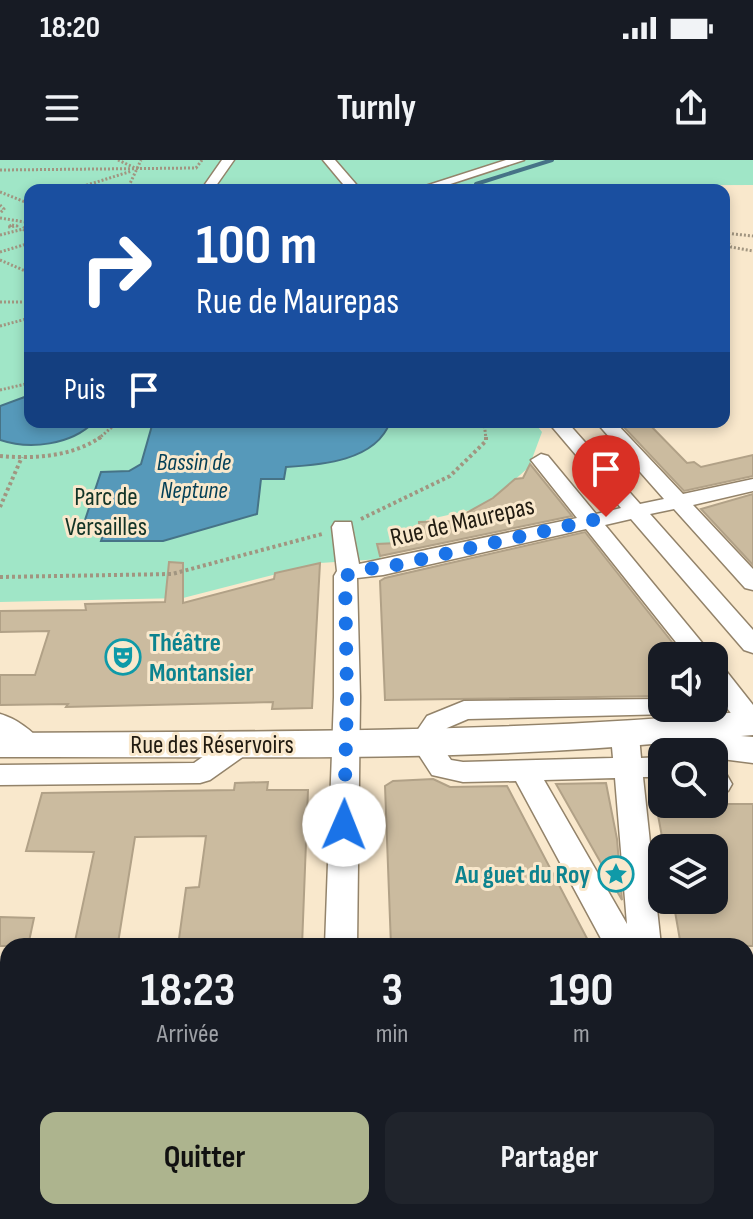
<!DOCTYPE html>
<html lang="fr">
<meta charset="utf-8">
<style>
body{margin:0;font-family:"Sofia Sans Condensed",sans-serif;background:#20242c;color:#f1f3f6;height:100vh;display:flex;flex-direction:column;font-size:30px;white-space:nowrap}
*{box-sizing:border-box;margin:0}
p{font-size:26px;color:#9ea1a6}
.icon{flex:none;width:44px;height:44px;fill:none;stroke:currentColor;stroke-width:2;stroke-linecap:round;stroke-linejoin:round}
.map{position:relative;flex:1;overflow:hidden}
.side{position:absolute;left:0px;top:778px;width:754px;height:282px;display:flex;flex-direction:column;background:#171b24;border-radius:24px 24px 0 0;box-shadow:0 4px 12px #0003}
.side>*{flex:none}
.guide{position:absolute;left:24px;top:24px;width:706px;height:244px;border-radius:16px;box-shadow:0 4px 12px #0003;background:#1a4fa0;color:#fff;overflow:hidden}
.controls{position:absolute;left:648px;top:482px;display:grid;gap:16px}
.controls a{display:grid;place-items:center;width:80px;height:80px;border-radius:16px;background:#171b24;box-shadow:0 4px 12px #0003;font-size:40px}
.pin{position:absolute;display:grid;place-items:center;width:68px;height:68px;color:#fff;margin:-82px -34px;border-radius:50% 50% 50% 0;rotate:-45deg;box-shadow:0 0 8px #0007}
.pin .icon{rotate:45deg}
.me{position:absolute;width:88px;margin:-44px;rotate:1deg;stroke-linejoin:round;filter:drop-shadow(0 0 6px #0008)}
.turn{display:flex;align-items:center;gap:28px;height:168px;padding:0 40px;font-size:36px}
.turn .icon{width:104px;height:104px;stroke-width:2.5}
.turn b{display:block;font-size:56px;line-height:68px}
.then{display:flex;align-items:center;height:76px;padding:0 40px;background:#0003;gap:16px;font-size:30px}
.eta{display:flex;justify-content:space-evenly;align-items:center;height:136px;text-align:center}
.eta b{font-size:48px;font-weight:700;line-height:56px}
.button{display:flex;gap:16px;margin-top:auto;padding:16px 40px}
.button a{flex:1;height:92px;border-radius:16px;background:#adb48e;color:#111;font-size:32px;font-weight:700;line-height:92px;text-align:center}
.button a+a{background:#20242c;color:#f1f3f6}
.status{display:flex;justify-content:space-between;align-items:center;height:56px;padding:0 40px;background:#171b24;direction:ltr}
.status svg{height:22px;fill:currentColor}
header{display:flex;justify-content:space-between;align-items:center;height:104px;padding:0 40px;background:#171b24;font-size:36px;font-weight:700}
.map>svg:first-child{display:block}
.green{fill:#a0e6c7}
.water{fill:#5699ba;stroke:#467387;stroke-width:2}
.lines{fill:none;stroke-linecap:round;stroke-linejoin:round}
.stream{stroke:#467387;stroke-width:4}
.building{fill:#cbbb9f;stroke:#b1a187;stroke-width:2}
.minor-casing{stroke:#93836a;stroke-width:3}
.major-casing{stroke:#93836a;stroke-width:3}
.path-far1{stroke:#a19580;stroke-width:3;stroke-dasharray:2 2;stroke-linecap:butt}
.path{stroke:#a19580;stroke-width:4;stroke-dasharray:3 3;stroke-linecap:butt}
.minor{fill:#fff;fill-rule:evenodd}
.major{fill:#fff;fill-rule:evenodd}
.route{stroke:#1a73e8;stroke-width:14;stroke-dasharray:0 25.2}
.labels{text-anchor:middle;stroke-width:6;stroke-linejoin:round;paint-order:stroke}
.far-water-label{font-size:24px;font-style:italic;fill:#033f56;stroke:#f9e8cc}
.park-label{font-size:26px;fill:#133427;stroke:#f9e8cc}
.street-label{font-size:26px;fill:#211b11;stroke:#f9e8cc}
.culture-label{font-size:26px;font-weight:bold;fill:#0d838f;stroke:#f9e8cc;text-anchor:start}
</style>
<div class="status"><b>18:20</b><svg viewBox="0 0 49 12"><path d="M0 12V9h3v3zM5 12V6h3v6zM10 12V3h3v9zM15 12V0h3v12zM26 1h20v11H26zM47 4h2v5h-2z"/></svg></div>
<header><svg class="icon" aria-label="menu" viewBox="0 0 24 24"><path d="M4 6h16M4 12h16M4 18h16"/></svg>Turnly<svg class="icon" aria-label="share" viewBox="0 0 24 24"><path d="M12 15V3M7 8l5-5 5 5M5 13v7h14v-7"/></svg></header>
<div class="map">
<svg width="753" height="1059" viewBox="0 0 753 1059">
<rect width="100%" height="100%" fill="#f9e8cc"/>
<path class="green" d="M0 0H753V25L465 26 451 30H30V262H534L542 272 529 307 490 342 479 348 426 360 421 382 378 384 381 399 320 403 183 438 0 442Z"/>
<path class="water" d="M30 235V262H94C71 285 30 290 0 280V246Z
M153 262H390C376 301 321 305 286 307L284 319H261L257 354 163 381H101L105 369H82L101 312 129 311 141 304Z"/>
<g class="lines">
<path class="stream" d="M476 24 552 0"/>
</g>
<path class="building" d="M619 262H647L687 303 694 302 701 307 753 295V316L684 331Z
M530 304 572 356 380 396 377 384 420 382 419 362 452 361 493 338 515 319 523 318Z
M753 334V405L701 349Z
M585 372 683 496H662V536L385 540 380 421 385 418Z
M169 402 183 403V443L274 419 275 413 320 403 312 548 272 549 273 542 66 547 68 544 0 545V515H35L49 471 0 472V451L86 450 85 444 165 442Z
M433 619 450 627 507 626 591 786H391L385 626 393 621Z
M268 622 267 630H308L302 786H178L186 728 199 727 206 676 135 677 118 783 74 786 94 692 26 691 42 633 234 630 235 623Z
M606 623 617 679 622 740 556 624Z
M656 644H753V786H681L673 740H714V688H664Z
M0 757 34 758 28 786H0Z"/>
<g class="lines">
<defs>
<path id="minor" d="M222 0H234L213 30H201Z
M323 0H335L361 30H348Z
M506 0H524L432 30H413Z
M548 262H567L640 344 664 339 596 262H615L683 334 753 319V331L693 345 753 409V430L745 428 674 349 650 354 753 470V493L744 490 631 359 605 365 713 496H687L586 369 383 415 357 418 360 537 357 786H325L334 537V416L337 411 332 367 335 362H351L359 404 577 358 531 300 541 294 548 296 596 354 621 348Z
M714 505 723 507 753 545V572L743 569 714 531Z
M662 539V548H675L671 554 468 559 447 568 438 581 451 600 463 602 613 598 611 576 615 569 625 567 635 569 639 576 641 598 662 597V617H643L661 786H605L516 621 463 622 432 615 410 581 427 556 464 541ZM615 618 627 764 544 620Z
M0 554C15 558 34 571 42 584L38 591C21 595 13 586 0 577Z
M241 574 251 577 255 584 251 591 210 620 200 623 0 625V605L194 603 231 577Z
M714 607 724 610 732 624 728 631 714 633Z
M0 843H8V873H0Z
M746 998 753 1001V1050L746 1047Z
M317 1052H357V1059H317Z"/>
<path id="major" d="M753 551V575L741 576 753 577V603L714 598V592H681L676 582C451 603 225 596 0 597V573C251 571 502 574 753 551Z"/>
</defs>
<use href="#minor" class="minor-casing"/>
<use href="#major" class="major-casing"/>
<path class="path-far1" d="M118 0 135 8
M0 10 196 8 202 0
M71 30 132 11
M127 30 141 0
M0 32 30 44
M0 45 4 49 0 53
M0 58 25 62 27 64 23 69
M12 65 17 66 8 67Z
M724 73 753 76
M0 75 23 69 30 75
M724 76 731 87 753 91
M0 92 30 83
M0 100 30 113
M0 142H30
M0 166 30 158
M0 230 30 223
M484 262 486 279
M98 279 118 262"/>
<path class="path" d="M0 296C34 299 71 297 101 277
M0 347 22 297
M361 359 450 316 486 281V277
M0 417 172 414 322 374"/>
<use href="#minor" class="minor"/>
<use href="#major" class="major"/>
</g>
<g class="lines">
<path class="route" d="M344 665 347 537 345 416 362 409 383 408 606 357"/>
</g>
<defs>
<symbol id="theatre-ring" viewBox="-11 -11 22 22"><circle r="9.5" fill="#f9e8cc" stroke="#0f9aa8" stroke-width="1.5"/><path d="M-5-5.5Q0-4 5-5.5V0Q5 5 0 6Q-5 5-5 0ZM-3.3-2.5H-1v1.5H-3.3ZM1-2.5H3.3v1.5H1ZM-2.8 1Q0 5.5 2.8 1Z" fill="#0f9aa8"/></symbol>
<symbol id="sight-ring" viewBox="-11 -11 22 22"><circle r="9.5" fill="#f9e8cc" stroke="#0f9aa8" stroke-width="1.5"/><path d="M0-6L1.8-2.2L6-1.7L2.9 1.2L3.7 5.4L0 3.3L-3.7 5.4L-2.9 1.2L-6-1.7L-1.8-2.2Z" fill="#0f9aa8"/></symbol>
</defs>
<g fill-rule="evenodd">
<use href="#theatre-ring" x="103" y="477" width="40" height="40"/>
<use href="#sight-ring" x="596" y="694" width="40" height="40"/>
</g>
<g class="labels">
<g class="far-water-label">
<text x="194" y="310">Bassin de<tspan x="194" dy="28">Neptune</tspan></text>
</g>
<g class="park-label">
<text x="106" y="345">Parc de<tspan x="106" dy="30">Versailles</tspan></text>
</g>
<g class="street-label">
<text transform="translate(462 361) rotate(-13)" y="9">Rue de Maurepas</text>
<text x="212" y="593">Rue des Réservoirs</text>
</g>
<g class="culture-label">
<text x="149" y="491">Théâtre<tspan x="149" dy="30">Montansier</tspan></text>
<text x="590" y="723" text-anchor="end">Au guet du Roy</text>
</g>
</g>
</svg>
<div class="controls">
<a><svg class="icon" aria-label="sound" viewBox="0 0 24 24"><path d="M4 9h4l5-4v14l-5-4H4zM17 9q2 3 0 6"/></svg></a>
<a><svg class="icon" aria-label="search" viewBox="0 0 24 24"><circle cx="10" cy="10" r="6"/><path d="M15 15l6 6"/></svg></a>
<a><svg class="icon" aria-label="layers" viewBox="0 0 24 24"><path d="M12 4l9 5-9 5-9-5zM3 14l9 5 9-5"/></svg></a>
</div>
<div class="pin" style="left:606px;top:357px;background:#d93025"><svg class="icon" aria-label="arrive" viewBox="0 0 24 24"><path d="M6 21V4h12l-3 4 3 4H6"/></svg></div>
<svg class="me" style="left:344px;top:665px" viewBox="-20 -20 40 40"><circle r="19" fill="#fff"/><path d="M0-13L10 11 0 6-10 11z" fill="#1a73e8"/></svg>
<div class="guide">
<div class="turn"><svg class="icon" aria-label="right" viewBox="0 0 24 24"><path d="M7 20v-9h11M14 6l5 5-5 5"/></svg><div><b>100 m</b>Rue de Maurepas</div></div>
<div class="then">Puis<svg class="icon" aria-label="arrive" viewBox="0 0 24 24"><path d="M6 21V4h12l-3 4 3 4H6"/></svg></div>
</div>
<section class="side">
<div class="eta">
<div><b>18:23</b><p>Arrivée</p></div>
<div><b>3</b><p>min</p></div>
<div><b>190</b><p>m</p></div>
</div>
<div class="button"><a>Quitter</a><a>Partager</a></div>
</section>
</div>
